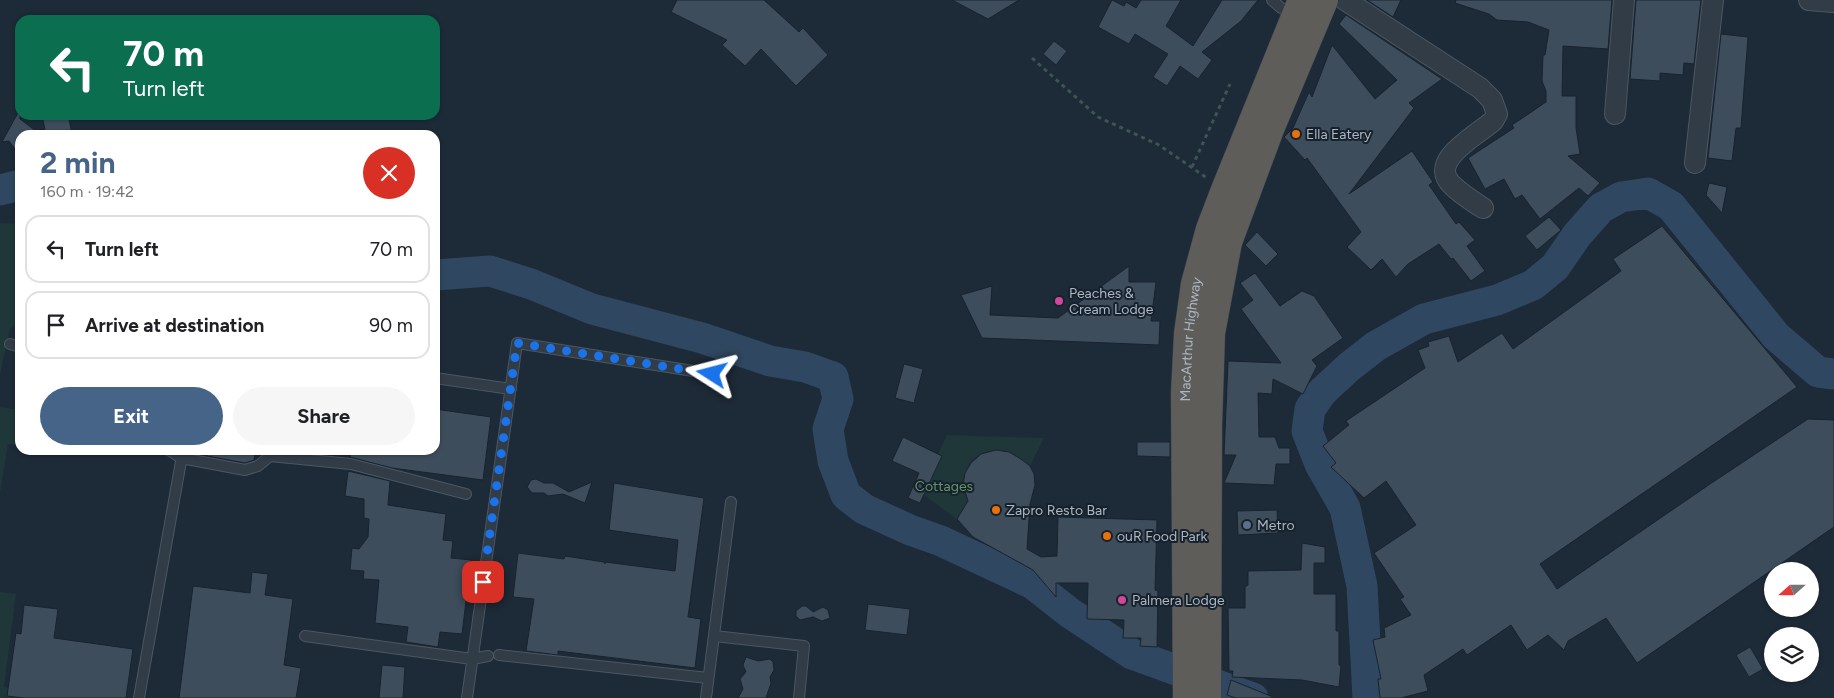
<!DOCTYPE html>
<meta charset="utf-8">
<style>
body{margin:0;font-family:Figtree,sans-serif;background:#f6f6f6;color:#202124;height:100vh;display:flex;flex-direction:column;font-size:19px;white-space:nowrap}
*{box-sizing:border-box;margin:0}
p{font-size:16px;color:#757577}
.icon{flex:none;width:28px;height:28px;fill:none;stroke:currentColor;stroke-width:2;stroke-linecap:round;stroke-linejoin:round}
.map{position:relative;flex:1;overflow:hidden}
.drawer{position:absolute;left:15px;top:130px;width:425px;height:325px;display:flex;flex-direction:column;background:#fff;border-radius:15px;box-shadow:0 1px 4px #0004}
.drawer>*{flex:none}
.top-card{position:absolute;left:15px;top:15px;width:425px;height:105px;border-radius:15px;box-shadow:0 1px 4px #0004;background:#0b6e4f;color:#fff;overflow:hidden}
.needle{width:32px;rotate:249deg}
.buttons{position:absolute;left:1764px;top:562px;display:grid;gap:10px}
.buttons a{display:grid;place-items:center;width:55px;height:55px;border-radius:50%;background:#fff;box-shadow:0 1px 4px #0004;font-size:25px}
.pin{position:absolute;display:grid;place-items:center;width:42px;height:42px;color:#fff;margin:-21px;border-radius:10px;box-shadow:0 2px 8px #0006}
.me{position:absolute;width:55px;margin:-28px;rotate:279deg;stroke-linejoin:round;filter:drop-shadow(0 0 4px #0008)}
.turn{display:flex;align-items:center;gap:18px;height:105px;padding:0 25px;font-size:22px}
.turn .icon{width:65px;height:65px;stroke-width:2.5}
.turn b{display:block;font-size:35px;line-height:42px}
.round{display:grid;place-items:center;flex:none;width:52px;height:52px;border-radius:26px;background:#f6f6f6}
.headline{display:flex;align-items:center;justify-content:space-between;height:85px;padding:0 25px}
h1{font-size:30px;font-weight:700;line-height:38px;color:#466487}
.cta{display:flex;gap:10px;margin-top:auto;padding:10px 25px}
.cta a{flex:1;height:58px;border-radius:30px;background:#466487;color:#fff;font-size:20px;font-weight:700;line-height:58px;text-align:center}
.cta a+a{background:#f6f6f6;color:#202124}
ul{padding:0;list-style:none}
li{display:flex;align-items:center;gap:15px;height:68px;margin:0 10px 8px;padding:0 15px;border:2px solid #e0e0e0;border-radius:15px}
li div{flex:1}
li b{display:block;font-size:19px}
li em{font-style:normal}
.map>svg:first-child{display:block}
.green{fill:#1f3738}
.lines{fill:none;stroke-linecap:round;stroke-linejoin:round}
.river{stroke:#2f4760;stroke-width:31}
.building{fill:#3e4d5c;stroke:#19232e}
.service-casing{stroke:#4c5763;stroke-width:12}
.minor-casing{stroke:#4c5763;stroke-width:22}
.trunk-casing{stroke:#39444f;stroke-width:29}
.path{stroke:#3d5456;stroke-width:3;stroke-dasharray:4 4;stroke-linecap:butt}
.service{stroke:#313c47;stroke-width:10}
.minor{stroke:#313c47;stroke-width:20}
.trunk{stroke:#5e5d5a;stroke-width:28}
.route{stroke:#1a73e8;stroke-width:9;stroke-dasharray:0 16.2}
.food-dot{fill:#e8710a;stroke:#17212c;stroke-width:2}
.hotel-dot{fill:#d1479c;stroke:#17212c;stroke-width:2}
.service-dot{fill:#5c6f8a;stroke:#17212c;stroke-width:2}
.labels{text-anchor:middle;stroke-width:4;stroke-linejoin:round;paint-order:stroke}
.poi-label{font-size:14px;fill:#aab7c5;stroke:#17212c;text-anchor:start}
.street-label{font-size:14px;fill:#aab7c5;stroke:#17212c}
.park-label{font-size:14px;fill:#619669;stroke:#17212c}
</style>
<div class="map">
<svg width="1834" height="698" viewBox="0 0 1834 698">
<rect width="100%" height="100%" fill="#1d2a37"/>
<path class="green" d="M0 223 20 224V325L10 328 0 375Z
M0 407 20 410V446L8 444 0 493Z
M947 435 1044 438 1030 466C994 437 953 453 968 501L958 520 920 492Z
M0 592 16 594 4 687 78 698H0Z"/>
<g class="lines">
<path class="river" d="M0 190 20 185
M435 275 490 271 531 284 592 309 702 338 770 361 805 367 833 377 838 399 828 429 833 461 846 495 864 509 910 530 941 541 1033 584 1070 613 1132 654 1253 698
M1368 698 1362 586 1345 508 1320 464 1307 431 1310 409 1322 392 1349 367 1376 346 1424 319 1497 300 1533 285 1555 267 1577 235 1601 208 1621 197 1648 193 1671 206 1776 336 1818 372 1834 374"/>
</g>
<path class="building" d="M677 0H764L799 32 803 28 828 55 796 86 761 49 745 66 722 45 727 40 671 12Z
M952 0H1019L988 19Z
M1112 0 1124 6 1126 2 1136 8 1141 0H1181L1166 26 1193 46 1222 0H1258L1241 21 1202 52 1212 60 1198 79 1180 66 1167 86 1153 77 1168 54 1135 34 1129 44 1098 27Z
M1367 0H1401L1393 17Z
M1456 0H1612L1608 49 1563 46 1562 96H1576V128L1580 154 1568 156 1600 183 1588 196 1579 188 1540 219 1522 195 1515 199 1504 179 1485 189 1468 158 1514 128 1512 125 1546 102V91L1542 81 1543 55H1545L1549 30 1528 22 1497 20 1489 14 1455 3Z
M1636 0H1701L1694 64 1684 63 1683 75 1660 73V81L1630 79Z
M1346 15 1442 79 1409 103 1414 108 1349 194 1412 151 1433 182 1429 185 1456 224 1459 222 1475 240 1467 246 1485 271 1471 281 1453 258 1451 259 1439 244 1408 264 1396 277 1382 259 1371 270 1347 247 1361 232 1307 158 1305 160 1284 137 1293 128 1309 92 1312 97 1332 45 1375 99 1397 80 1339 24Z
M1721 34 1748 37 1741 128H1736L1732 161 1708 158Z
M1054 41 1067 51 1056 65 1043 54Z
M20 109V119L40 134 20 135V156L9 141 2 142Z
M42 115H68L72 133 46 135Z
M1709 183 1727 187 1722 213 1706 195Z
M1549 217 1561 230 1537 250 1525 236Z
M1662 226 1797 387 1540 564 1557 589 1710 484 1808 419 1834 420V527L1637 663 1606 618 1568 641 1564 650 1548 635 1527 650 1511 625 1467 655 1463 649 1424 675 1428 691 1401 698H1380L1378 679H1381L1373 640 1385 637 1384 628 1411 615 1400 599 1404 597 1374 553 1416 525 1386 481 1364 498 1331 467 1336 463 1323 446 1349 425 1346 421 1425 368 1418 350 1429 346 1428 342 1449 336 1458 362 1502 333 1513 349 1621 271 1613 259Z
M1257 232 1278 254 1266 266 1245 245Z
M1129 266V282H1156L1151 321H1160L1159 345 982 338 961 295 992 286 990 315 1058 318Z
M1255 273 1280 306 1302 291 1314 296 1343 338 1312 360 1317 366 1303 394 1273 379 1272 394 1258 393 1259 437H1275L1279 448H1290V464H1276L1274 485 1224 483 1236 455H1224L1228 361 1281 363 1241 309 1253 300 1240 283Z
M904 364 923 369 914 403 895 398Z
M435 409 491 417 483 480 392 468 350 457 351 450H435Z
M903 437 942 456 920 503 908 498 919 473 892 461Z
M1137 442H1170V457L1137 456Z
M207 450H256L254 460 245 463 207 456Z
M996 450 1009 452 1021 459 1030 466 1034 474 1035 485 1030 504 1027 549 1041 557 1057 556 1058 517 1157 520 1155 590 1158 591 1157 647 1140 646 1141 638H1123L1124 620 1087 619 1088 583H1056V597L1033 570 973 537 957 519 968 501 963 485 965 473 971 463 981 454Z
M348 471 390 481 388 505 446 514 443 540 453 541 451 558 471 560 462 634 440 632 438 647 406 642 408 627 375 623 379 580 363 579 364 571 350 570 352 548 359 549 368 537 369 519 364 518V499L345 496Z
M536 479 544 483H553L569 492 592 482 585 503 563 494 548 496 544 493H532L527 487 531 480Z
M614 483 704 498 688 617 701 619 695 668 558 651V655L526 651 534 599 513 597 518 553 564 559 565 556 604 562 605 564V562L675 571 678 540 609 530Z
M1277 510 1278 533 1238 535 1237 511Z
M1302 543 1325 547V563H1314V594H1336V631H1339V665L1341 666 1339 687 1302 680 1232 677 1233 671H1229L1228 608H1245V587L1248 585V571L1301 570Z
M252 572 268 574 265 595 293 599 284 665 301 668 296 698H179L193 586 250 593Z
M868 604 910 609 907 635 865 630Z
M24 605 58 609 54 638 133 649 126 698H24L7 696 16 633 21 634Z
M802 606H806L813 612 823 607 828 610 830 618 822 621 813 617 800 620 796 616V611Z
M1750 647 1763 669 1749 677 1736 655Z
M746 657 758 661 770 659 773 662 774 670 770 677 771 683 766 698H738L743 689 740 679 746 672 743 665Z
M382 665 405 667 403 698H379Z
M1231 680 1273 697V698H1236L1227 695Z"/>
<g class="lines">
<defs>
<path id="service" d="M1272 0 1281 8 1294 13
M10 344 20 347
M435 378 511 389
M169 450 181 458 245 470 258 466 270 456 351 464 466 494
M305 636 472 659 488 656
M714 636 804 646 799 698
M499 655 708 678
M139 698 183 450
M467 698 517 343 712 374
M706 698 731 502"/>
<path id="minor" d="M1345 0 1480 88 1492 100 1497 114 1493 121C1476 136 1427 161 1452 185 1461 194 1472 201 1483 208
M1809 0 1834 2
M1615 114 1624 0
M1695 163 1713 0"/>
<g id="trunk">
<path id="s1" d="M1187 698 1185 393 1188 334 1195 284 1210 229 1225 190 1302 0"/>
<path d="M1207 698 1208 425 1211 333 1228 242 1270 129 1324 0"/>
</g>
</defs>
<use href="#service" class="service-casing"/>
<use href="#minor" class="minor-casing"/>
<use href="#trunk" class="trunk-casing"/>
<path class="path" d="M1032 58 1098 117 1159 145 1207 178
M1192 167 1230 84"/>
<use href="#service" class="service"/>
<use href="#minor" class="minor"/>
<use href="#trunk" class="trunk"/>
</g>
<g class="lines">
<path class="route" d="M483 582 517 343 712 374"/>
</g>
<g class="food-dot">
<circle cx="1296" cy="134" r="5"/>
<circle cx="996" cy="510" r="5"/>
<circle cx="1107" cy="536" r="5"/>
</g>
<g class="hotel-dot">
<circle cx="1059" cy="301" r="5"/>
<circle cx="1122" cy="600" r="5"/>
</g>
<circle class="service-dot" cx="1247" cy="525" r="5"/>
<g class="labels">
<g class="poi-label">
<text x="1306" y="139">Ella Eatery</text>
<text x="1069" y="298">Peaches &amp;<tspan x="1069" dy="16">Cream Lodge</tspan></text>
<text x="1006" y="515">Zapro Resto Bar</text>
<text x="1257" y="530">Metro</text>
<text x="1117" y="541">ouR Food Park</text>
<text x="1132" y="605">Palmera Lodge</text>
</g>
<g class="street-label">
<text dy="5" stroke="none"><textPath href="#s1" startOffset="359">MacArthur Highway</textPath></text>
</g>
<g class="park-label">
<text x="944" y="491">Cottages</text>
</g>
</g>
</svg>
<div class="buttons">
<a><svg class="needle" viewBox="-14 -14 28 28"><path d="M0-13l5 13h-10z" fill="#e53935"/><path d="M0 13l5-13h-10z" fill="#757577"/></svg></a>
<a><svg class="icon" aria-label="layers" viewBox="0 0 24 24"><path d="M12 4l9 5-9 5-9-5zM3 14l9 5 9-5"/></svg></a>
</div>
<div class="pin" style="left:483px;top:582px;background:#d93025"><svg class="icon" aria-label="arrive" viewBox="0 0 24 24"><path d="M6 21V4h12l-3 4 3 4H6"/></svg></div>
<svg class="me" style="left:712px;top:374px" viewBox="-20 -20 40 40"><path d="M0-17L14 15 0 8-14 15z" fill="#1a73e8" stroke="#fff" stroke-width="4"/></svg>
<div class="top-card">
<div class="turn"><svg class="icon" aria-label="left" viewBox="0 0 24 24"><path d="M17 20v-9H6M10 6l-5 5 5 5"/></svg><div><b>70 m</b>Turn left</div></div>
</div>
<section class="drawer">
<div class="headline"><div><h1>2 min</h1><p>160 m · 19:42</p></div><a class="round" style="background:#d93025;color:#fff"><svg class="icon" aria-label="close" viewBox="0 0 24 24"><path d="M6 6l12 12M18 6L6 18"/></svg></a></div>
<ul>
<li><svg class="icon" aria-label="left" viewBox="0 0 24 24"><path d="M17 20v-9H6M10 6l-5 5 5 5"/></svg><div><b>Turn left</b></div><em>70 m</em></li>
<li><svg class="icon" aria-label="arrive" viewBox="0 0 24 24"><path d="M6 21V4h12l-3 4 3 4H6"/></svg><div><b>Arrive at destination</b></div><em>90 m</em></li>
</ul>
<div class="cta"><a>Exit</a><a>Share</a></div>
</section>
</div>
